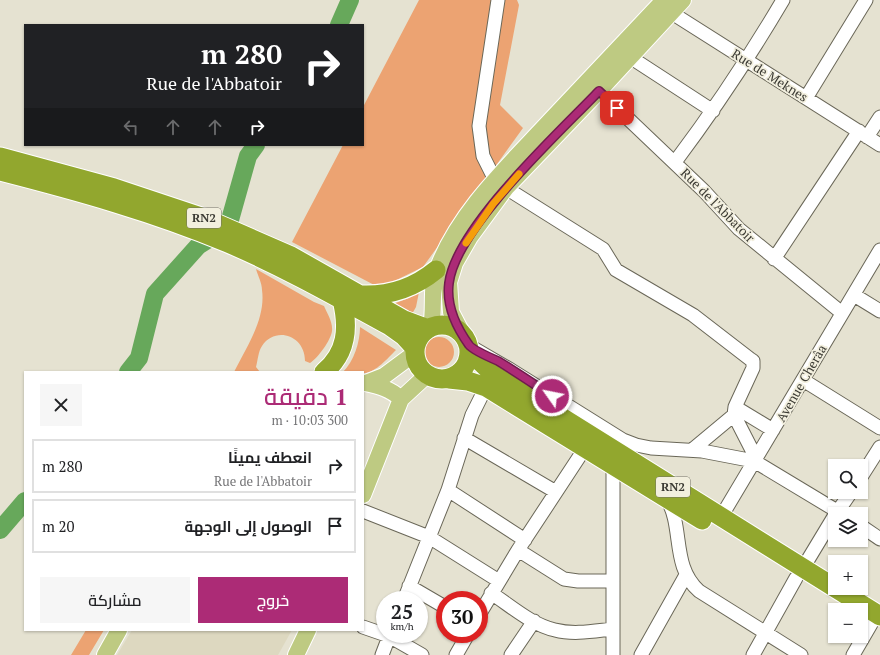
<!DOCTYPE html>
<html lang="ar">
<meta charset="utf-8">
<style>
body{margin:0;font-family:"PT Serif",Cairo,serif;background:#f6f6f6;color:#202124;direction:rtl;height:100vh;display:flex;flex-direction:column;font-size:15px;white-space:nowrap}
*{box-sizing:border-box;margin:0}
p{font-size:13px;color:#757577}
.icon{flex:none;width:22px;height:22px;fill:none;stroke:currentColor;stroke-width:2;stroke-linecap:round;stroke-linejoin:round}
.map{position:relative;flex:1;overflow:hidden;direction:ltr}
.panel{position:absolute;left:24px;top:371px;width:340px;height:260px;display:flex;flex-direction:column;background:#fff;border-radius:0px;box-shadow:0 1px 3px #0004;direction:rtl}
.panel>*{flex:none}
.guide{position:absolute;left:24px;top:24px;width:340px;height:122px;border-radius:0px;box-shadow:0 1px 3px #0004;direction:rtl;background:#202124;color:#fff;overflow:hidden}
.tools{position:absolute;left:828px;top:459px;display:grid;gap:8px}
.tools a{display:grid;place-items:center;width:40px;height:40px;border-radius:0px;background:#fff;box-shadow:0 1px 3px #0004;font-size:20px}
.speed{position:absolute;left:376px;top:591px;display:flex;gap:8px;font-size:20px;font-weight:700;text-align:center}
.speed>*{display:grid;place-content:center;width:52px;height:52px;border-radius:50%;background:#fff;box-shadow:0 1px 3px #0004;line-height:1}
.speed small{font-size:10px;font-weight:400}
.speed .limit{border:6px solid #d22;background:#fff;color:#111}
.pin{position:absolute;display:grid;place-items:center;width:34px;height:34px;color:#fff;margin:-17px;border-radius:8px;box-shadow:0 2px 6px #0006}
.me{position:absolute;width:44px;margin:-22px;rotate:303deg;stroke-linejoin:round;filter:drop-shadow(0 0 3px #0008)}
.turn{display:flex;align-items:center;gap:14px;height:84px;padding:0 16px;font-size:18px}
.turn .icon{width:52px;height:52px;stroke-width:2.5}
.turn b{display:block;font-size:28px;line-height:34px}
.lanes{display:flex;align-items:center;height:38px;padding:0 16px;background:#0003;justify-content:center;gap:20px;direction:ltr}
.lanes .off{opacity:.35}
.round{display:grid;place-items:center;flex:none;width:42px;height:42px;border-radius:0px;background:#f6f6f6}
.headline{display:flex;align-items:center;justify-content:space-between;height:68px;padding:0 16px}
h1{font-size:24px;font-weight:600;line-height:30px;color:#ac2b76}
.button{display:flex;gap:8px;margin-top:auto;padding:8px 16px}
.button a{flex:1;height:46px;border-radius:0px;background:#ac2b76;color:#fff;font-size:16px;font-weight:600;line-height:46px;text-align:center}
.button a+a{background:#f6f6f6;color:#202124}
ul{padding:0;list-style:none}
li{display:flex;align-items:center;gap:12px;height:54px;margin:0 8px 6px;padding:0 8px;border:2px solid #e0e0e0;border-radius:0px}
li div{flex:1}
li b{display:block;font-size:15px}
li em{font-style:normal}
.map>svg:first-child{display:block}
.built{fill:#ddd8c0}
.green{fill:#eca372}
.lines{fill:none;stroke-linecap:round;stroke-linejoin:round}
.river{stroke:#67a85b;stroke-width:18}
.minor-casing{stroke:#6a6758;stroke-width:15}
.major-casing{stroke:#fff;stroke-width:18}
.highway-casing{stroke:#fff;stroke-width:21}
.minor{stroke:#fff;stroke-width:13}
.major{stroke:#beca82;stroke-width:16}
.highway{stroke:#92a72e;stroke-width:19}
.route-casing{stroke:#701c4d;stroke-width:10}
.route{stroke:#ac2b76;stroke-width:7}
.slow{stroke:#f59e0b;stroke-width:7}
.labels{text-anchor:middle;stroke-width:3.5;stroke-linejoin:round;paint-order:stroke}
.shield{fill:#f2efde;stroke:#737167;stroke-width:1}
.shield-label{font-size:12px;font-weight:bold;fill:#3c3b34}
.street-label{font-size:13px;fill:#3c3b34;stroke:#f2efde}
</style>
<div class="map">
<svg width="880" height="655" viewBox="0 0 880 655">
<rect width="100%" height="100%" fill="#e5e2d1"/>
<path class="built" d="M132 630H292L278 655H117Z"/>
<path class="green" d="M419 0H517L519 5 500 105 523 128 423 267 380 288 292 242 343 145H363V107Z
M256 269 314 302 324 306C327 313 333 322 332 331 331 340 318 358 310 363L305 361C305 335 275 326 262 346 258 352 258 360 256 367L260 372H234C246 348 266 319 262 290 262 283 258 276 256 269Z
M419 292 416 307 412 314 393 304 409 298Z
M360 327 396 350C388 358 376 372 365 373 360 373 350 372 343 372 354 361 360 342 360 327Z
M424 352a15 15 0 1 1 30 0a15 15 0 1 1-30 0Z
M86 630H104L89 655H71Z"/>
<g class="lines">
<path class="river" d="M339 25 350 0
M128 372 139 358 155 294 198 246 228 227 248 156 256 145
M0 530 25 501"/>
<defs>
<path id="minor" d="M664 8 880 145
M630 57 713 111
M599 91 704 191 739 229 842 313
M806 98 866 0
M867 137 880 117
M675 162C714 110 750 56 783 0
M495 180 483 156 479 126 498 0
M506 188 603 249 616 270 693 315 750 359 753 361V368L735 407 734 415 756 458
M774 259 859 131
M854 295 880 311
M473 348 511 370 623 440 636 445 651 448 702 451 754 461 842 514
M803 380 880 428
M735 407 773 430
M464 438 556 492
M692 450 734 415
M613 466V655
M861 477 880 447
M448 490 525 540
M667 499C684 528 671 566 699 591L801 655
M363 511 429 537 499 581
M836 514 851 492
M721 517 880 250
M861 526 880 539
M518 550 564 579 578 581H613
M803 568 835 515
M409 586 445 607
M491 593C511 606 532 625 555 630 574 635 594 631 613 629
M404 600 448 490 472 415 486 387
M479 615 518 550 585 448
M363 627 389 636 422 655
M382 655 390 634
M456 655 468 634
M511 655 534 621
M641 655 686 575
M753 655 796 578
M853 655 871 624"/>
<path id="major" d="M431 327C435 308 430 288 437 270 458 213 507 167 548 123 587 82 625 41 664 0
M462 333 451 312 449 282 455 263 470 237 506 188 599 91 683 0
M365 383C379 386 391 389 401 399
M366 383 384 376 415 353
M363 495 401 399 427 375
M105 655 119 630
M296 655 308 630"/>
<path id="highway" d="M0 157 114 188 204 218 291 256 404 320 428 329
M0 171C78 191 154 212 228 243 284 267 337 297 390 326L404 336 415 348
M362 295C390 296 414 288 436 270
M415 352a27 27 0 1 1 54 0a27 27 0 1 1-54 0Z
M470 352 494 375 880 616
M324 372C347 353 349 328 342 300
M449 379 468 381 486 387 702 520"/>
</defs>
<use href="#minor" class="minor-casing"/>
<use href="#major" class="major-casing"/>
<use href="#highway" class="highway-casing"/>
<use href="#minor" class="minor"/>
<use href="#major" class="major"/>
<use href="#highway" class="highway"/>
</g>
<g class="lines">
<defs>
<path id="route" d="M552 396C534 384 516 372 498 361 491 358 473 350 469 345 456 327 446 306 449 283 456 227 559 133 599 91L617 108"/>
</defs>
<use href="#route" class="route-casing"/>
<use href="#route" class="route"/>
<path class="slow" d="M466 243 493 204 519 174"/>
</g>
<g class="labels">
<g class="shield">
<rect x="187" y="208" width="34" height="20" rx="3"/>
<rect x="656" y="477" width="34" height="20" rx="3"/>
</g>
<g class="shield-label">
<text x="204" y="222">RN2</text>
<text x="673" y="491">RN2</text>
</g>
<g class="street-label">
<text transform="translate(770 75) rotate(32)" y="5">Rue de Meknes</text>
<text transform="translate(718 205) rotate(45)" y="5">Rue de l'Abbatoir</text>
<text transform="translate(801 383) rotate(-60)" y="5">Avenue Cherâa</text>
</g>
</g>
</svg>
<div class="tools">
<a><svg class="icon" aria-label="search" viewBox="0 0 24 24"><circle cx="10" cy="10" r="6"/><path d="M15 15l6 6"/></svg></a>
<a><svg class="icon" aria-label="layers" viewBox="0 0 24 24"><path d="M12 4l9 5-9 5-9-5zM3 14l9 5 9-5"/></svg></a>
<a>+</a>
<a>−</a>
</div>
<div class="speed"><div>25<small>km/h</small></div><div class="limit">30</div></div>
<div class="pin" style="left:617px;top:108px;background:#d93025"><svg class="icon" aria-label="arrive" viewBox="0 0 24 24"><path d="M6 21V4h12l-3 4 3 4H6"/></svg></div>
<svg class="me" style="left:552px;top:396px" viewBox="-20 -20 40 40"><circle r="17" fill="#ac2b76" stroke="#fff" stroke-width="3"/><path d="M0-11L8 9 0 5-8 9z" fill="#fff"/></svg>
<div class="guide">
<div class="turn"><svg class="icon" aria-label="right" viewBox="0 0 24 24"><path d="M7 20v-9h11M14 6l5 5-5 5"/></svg><div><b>280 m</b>Rue de l'Abbatoir</div></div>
<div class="lanes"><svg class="icon off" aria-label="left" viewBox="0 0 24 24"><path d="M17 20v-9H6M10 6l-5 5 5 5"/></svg><svg class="icon off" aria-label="ahead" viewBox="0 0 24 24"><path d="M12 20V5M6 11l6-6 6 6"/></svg><svg class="icon off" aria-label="ahead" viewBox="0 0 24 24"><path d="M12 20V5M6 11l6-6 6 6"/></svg><svg class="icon" aria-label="right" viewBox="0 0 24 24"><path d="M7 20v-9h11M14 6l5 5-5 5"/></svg></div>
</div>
<section class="panel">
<div class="headline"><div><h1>1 دقيقة</h1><p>300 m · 10:03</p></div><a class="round"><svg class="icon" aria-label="close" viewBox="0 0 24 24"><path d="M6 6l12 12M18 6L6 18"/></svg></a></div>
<ul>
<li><svg class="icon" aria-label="right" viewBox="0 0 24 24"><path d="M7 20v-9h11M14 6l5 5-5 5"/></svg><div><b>انعطف يمينًا</b><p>Rue de l'Abbatoir</p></div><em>280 m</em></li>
<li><svg class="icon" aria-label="arrive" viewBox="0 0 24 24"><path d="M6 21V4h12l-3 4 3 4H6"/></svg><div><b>الوصول إلى الوجهة</b></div><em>20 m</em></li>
</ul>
<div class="button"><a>خروج</a><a>مشاركة</a></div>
</section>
</div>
